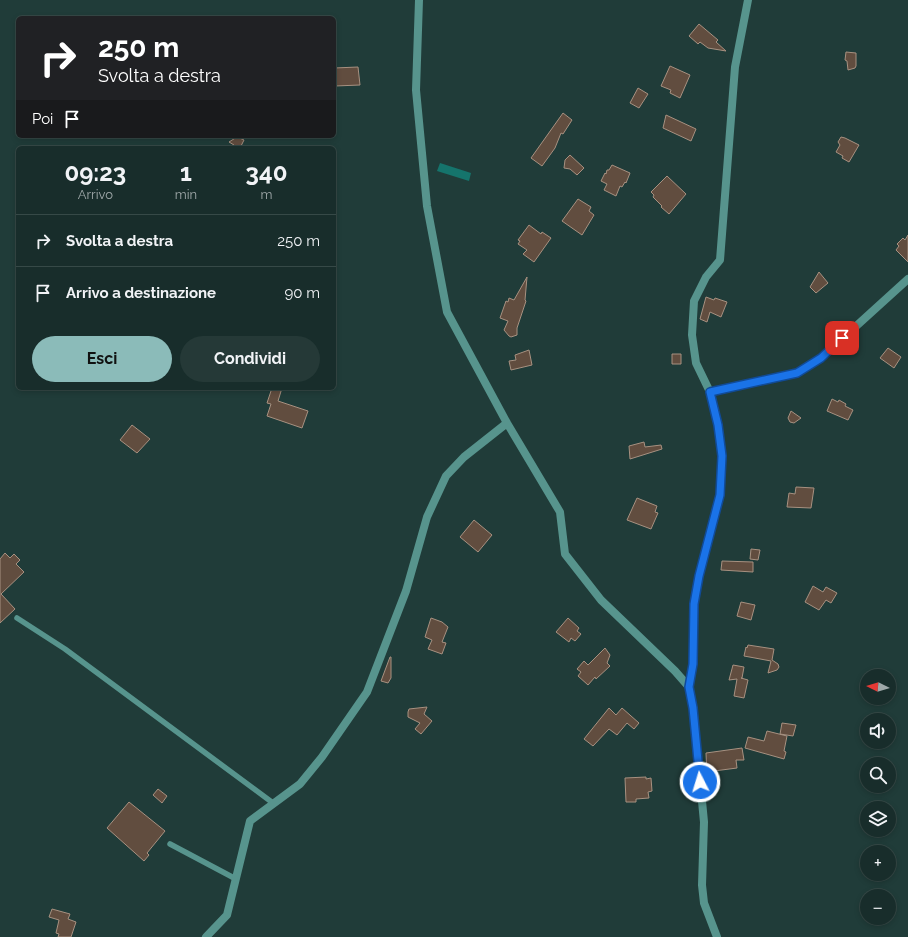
<!DOCTYPE html>
<html lang="it">
<meta charset="utf-8">
<style>
body{margin:0;font-family:Raleway,sans-serif;background:#253937;color:#f1f3f6;height:100vh;display:flex;flex-direction:column;font-size:15px;white-space:nowrap}
*{box-sizing:border-box;margin:0}
p{font-size:13px;color:#9fa8a9}
.icon{flex:none;width:22px;height:22px;fill:none;stroke:currentColor;stroke-width:2;stroke-linecap:round;stroke-linejoin:round}
.map{position:relative;flex:1;overflow:hidden}
.side{position:absolute;left:16px;top:146px;width:320px;height:244px;display:flex;flex-direction:column;background:#182d2b;border-radius:6px;box-shadow:0 2px 6px #0003,0 0 0 1px #364947}
.side>*{flex:none}
.banner{position:absolute;left:16px;top:16px;width:320px;height:122px;border-radius:6px;box-shadow:0 2px 6px #0003,0 0 0 1px #364947;background:#202124;color:#fff;overflow:hidden}
.needle{width:26px;rotate:275deg}
.fabs{position:absolute;left:860px;top:669px;display:grid;gap:8px}
.fabs a{display:grid;place-items:center;width:36px;height:36px;border-radius:50%;background:#182d2b;box-shadow:0 2px 6px #0003,0 0 0 1px #364947;font-size:20px}
.pin{position:absolute;display:grid;place-items:center;width:34px;height:34px;color:#fff;margin:-17px;border-radius:8px;box-shadow:0 2px 6px #0006}
.me{position:absolute;width:44px;margin:-22px;rotate:355deg;stroke-linejoin:round;filter:drop-shadow(0 0 3px #0008)}
.turn{display:flex;align-items:center;gap:14px;height:84px;padding:0 16px;font-size:18px}
.turn .icon{width:52px;height:52px;stroke-width:2.5}
.turn b{display:block;font-size:28px;line-height:34px}
.then{display:flex;align-items:center;height:38px;padding:0 16px;background:#0003;gap:8px;font-size:15px}
.eta{display:flex;justify-content:space-evenly;align-items:center;height:68px;text-align:center}
.eta b{font-size:24px;font-weight:700;line-height:28px}
.primary-button{display:flex;gap:8px;margin-top:auto;padding:8px 16px}
.primary-button a{flex:1;height:46px;border-radius:24px;background:#8bbbb9;color:#111;font-size:16px;font-weight:700;line-height:46px;text-align:center}
.primary-button a+a{background:#253937;color:#f1f3f6}
ul{padding:0;list-style:none}
li{display:flex;align-items:center;gap:12px;height:52px;padding:0 16px;border-top:1px solid #364947}
li div{flex:1}
li b{display:block;font-size:15px}
li em{font-style:normal}
.map>svg:first-child{display:block}
.water{fill:#15746c}
.building{fill:#614d3f;stroke:#a79181}
.lines{fill:none;stroke-linecap:round;stroke-linejoin:round}
.service{stroke:#57948d;stroke-width:5.5}
.minor{stroke:#57948d;stroke-width:8}
.route-casing{stroke:#114b97;stroke-width:10}
.route{stroke:#1a73e8;stroke-width:7}
</style>
<div class="map">
<svg width="908" height="937" viewBox="0 0 908 937">
<rect width="100%" height="100%" fill="#203c39"/>
<path class="water" d="M440 163 471 173 469 181 437 171Z"/>
<path class="building" d="M699 24 718 40 716 42 726 51 708 48 700 42 698 44 689 36Z
M846 52 856 53V66L855 68 848 70 847 61 845 60Z
M670 66 690 75 680 98 670 93 671 90 661 86Z
M358 67 360 85 335 86 334 68Z
M638 88 648 94 639 108 630 103Z
M563 113 572 120 563 134 561 133 555 148 542 166 531 158Z
M666 115 696 129 691 141 663 128Z
M237 137 244 140 240 148 234 147V145L229 142Z
M841 137 845 138 859 145 849 162 842 158 843 156 836 152 840 145 838 142Z
M570 155 584 168 577 175 570 169 564 168 565 160Z
M612 165 630 173 626 183 625 182 622 187 620 186 616 196 604 190 607 184 601 181 605 173 606 174 607 170H609Z
M667 176 686 194 669 214 661 207 662 206 653 197 654 195 651 192Z
M578 199 591 207 589 211 594 215 582 235 562 221Z
M529 225 541 234 542 232 551 238 534 262 523 254 527 250 518 244 520 241 518 240Z
M908 235V262L896 250 899 246 897 244 903 238 905 240Z
M819 272 828 283 816 293 810 287Z
M527 277 525 300 526 301 517 328V335L511 337 509 336 504 330 508 321 500 318 506 301 508 302 509 298 514 300Z
M706 297 714 300 715 298 727 302 721 317 710 312 707 322 700 319Z
M888 348 901 357 894 368 880 358Z
M529 350 532 365 511 370 509 361 516 360 515 355Z
M672 354H681V364H672Z
M272 388H282L278 401 308 411 302 428 267 416 271 404 267 403Z
M832 399 838 402 839 400 846 404 845 406 853 410 848 420 827 411Z
M791 411 801 418 794 423 790 422 788 418Z
M132 425 150 439 137 453 120 440Z
M644 442 645 447 661 445 662 449 630 459 629 446Z
M796 487 814 488 811 508 787 507 789 493 795 494Z
M637 498 657 506 655 512 658 513 651 529 627 520Z
M474 520 492 535 478 552 460 537Z
M751 549 760 550 758 560 750 559Z
M5 553 10 558 14 554 20 560 16 564 24 572 1 594 15 609 0 623V559Z
M722 561 753 562V572L721 570Z
M813 586 823 592 826 587 837 593 831 603 826 600 819 610 805 602Z
M741 602 755 605 751 620 737 616Z
M431 618 442 622 448 627 442 642 446 643 442 654 428 649 432 640 425 637Z
M568 618 579 628 577 631 581 634 575 641 571 638 569 642 556 632Z
M748 645 774 649 772 660 778 664 779 667 777 670 768 673 771 661 744 656 746 647 747 648Z
M605 648 610 655 607 663 610 666 596 679 595 677 588 685 578 676 581 672 577 669 584 661 588 665Z
M390 657H391V678L388 683 381 681Z
M733 665 744 667 742 678H741L748 680 744 698 734 696 737 679 729 680Z
M427 707 424 714 432 721 421 734 415 729 420 723 408 717V712L409 709Z
M609 708 616 715 622 708 639 723 634 729 627 723 617 735 609 729 593 746 584 739Z
M782 723 796 725 793 736 780 734Z
M767 731 787 736 784 751 786 752 784 759 745 748 748 737 764 741Z
M742 748 744 760H736L737 768 714 771 715 775 707 776 706 753Z
M646 777V779L651 778 652 791 648 792 649 798 636 799V802H626L625 778Z
M158 789 167 796 162 803 153 795Z
M129 802 165 831 147 853 149 855 144 861 107 828Z
M52 909 70 914 68 919 76 922 71 937H58L59 934 56 933 59 920 49 917Z"/>
<g class="lines">
<path class="service" d="M17 618 65 649 273 803
M170 844 236 879"/>
<path class="minor" d="M419 0 416 90 427 206 447 312 507 423 560 512 565 554 601 600 675 671 689 687 693 707 704 822 702 885 704 903 717 937
M710 392 797 373 821 358 908 279
M689 687 693 664 694 604 699 576 720 495 722 456 718 425 710 392 696 363 692 335 694 301 706 277 720 260 735 67 748 0
M206 937 227 915 250 821 300 784 322 757 367 692 406 591 427 517 446 476 464 457 507 423"/>
</g>
<g class="lines">
<defs>
<path id="route" d="M700 782 693 708 689 687 693 664 694 604 699 576 720 495 722 456 718 425 710 392 797 373 821 358 842 338"/>
</defs>
<use href="#route" class="route-casing"/>
<use href="#route" class="route"/>
</g>
</svg>
<div class="fabs">
<a><svg class="needle" viewBox="-14 -14 28 28"><path d="M0-13l5 13h-10z" fill="#e53935"/><path d="M0 13l5-13h-10z" fill="#9fa8a9"/></svg></a>
<a><svg class="icon" aria-label="sound" viewBox="0 0 24 24"><path d="M4 9h4l5-4v14l-5-4H4zM17 9q2 3 0 6"/></svg></a>
<a><svg class="icon" aria-label="search" viewBox="0 0 24 24"><circle cx="10" cy="10" r="6"/><path d="M15 15l6 6"/></svg></a>
<a><svg class="icon" aria-label="layers" viewBox="0 0 24 24"><path d="M12 4l9 5-9 5-9-5zM3 14l9 5 9-5"/></svg></a>
<a>+</a>
<a>−</a>
</div>
<div class="pin" style="left:842px;top:338px;background:#d93025"><svg class="icon" aria-label="arrive" viewBox="0 0 24 24"><path d="M6 21V4h12l-3 4 3 4H6"/></svg></div>
<svg class="me" style="left:700px;top:782px" viewBox="-20 -20 40 40"><circle r="17" fill="#1a73e8" stroke="#fff" stroke-width="3"/><path d="M0-11L8 9 0 5-8 9z" fill="#fff"/></svg>
<div class="banner">
<div class="turn"><svg class="icon" aria-label="right" viewBox="0 0 24 24"><path d="M7 20v-9h11M14 6l5 5-5 5"/></svg><div><b>250 m</b>Svolta a destra</div></div>
<div class="then">Poi<svg class="icon" aria-label="arrive" viewBox="0 0 24 24"><path d="M6 21V4h12l-3 4 3 4H6"/></svg></div>
</div>
<section class="side">
<div class="eta">
<div><b>09:23</b><p>Arrivo</p></div>
<div><b>1</b><p>min</p></div>
<div><b>340</b><p>m</p></div>
</div>
<ul>
<li><svg class="icon" aria-label="right" viewBox="0 0 24 24"><path d="M7 20v-9h11M14 6l5 5-5 5"/></svg><div><b>Svolta a destra</b></div><em>250 m</em></li>
<li><svg class="icon" aria-label="arrive" viewBox="0 0 24 24"><path d="M6 21V4h12l-3 4 3 4H6"/></svg><div><b>Arrivo a destinazione</b></div><em>90 m</em></li>
</ul>
<div class="primary-button"><a>Esci</a><a>Condividi</a></div>
</section>
</div>
